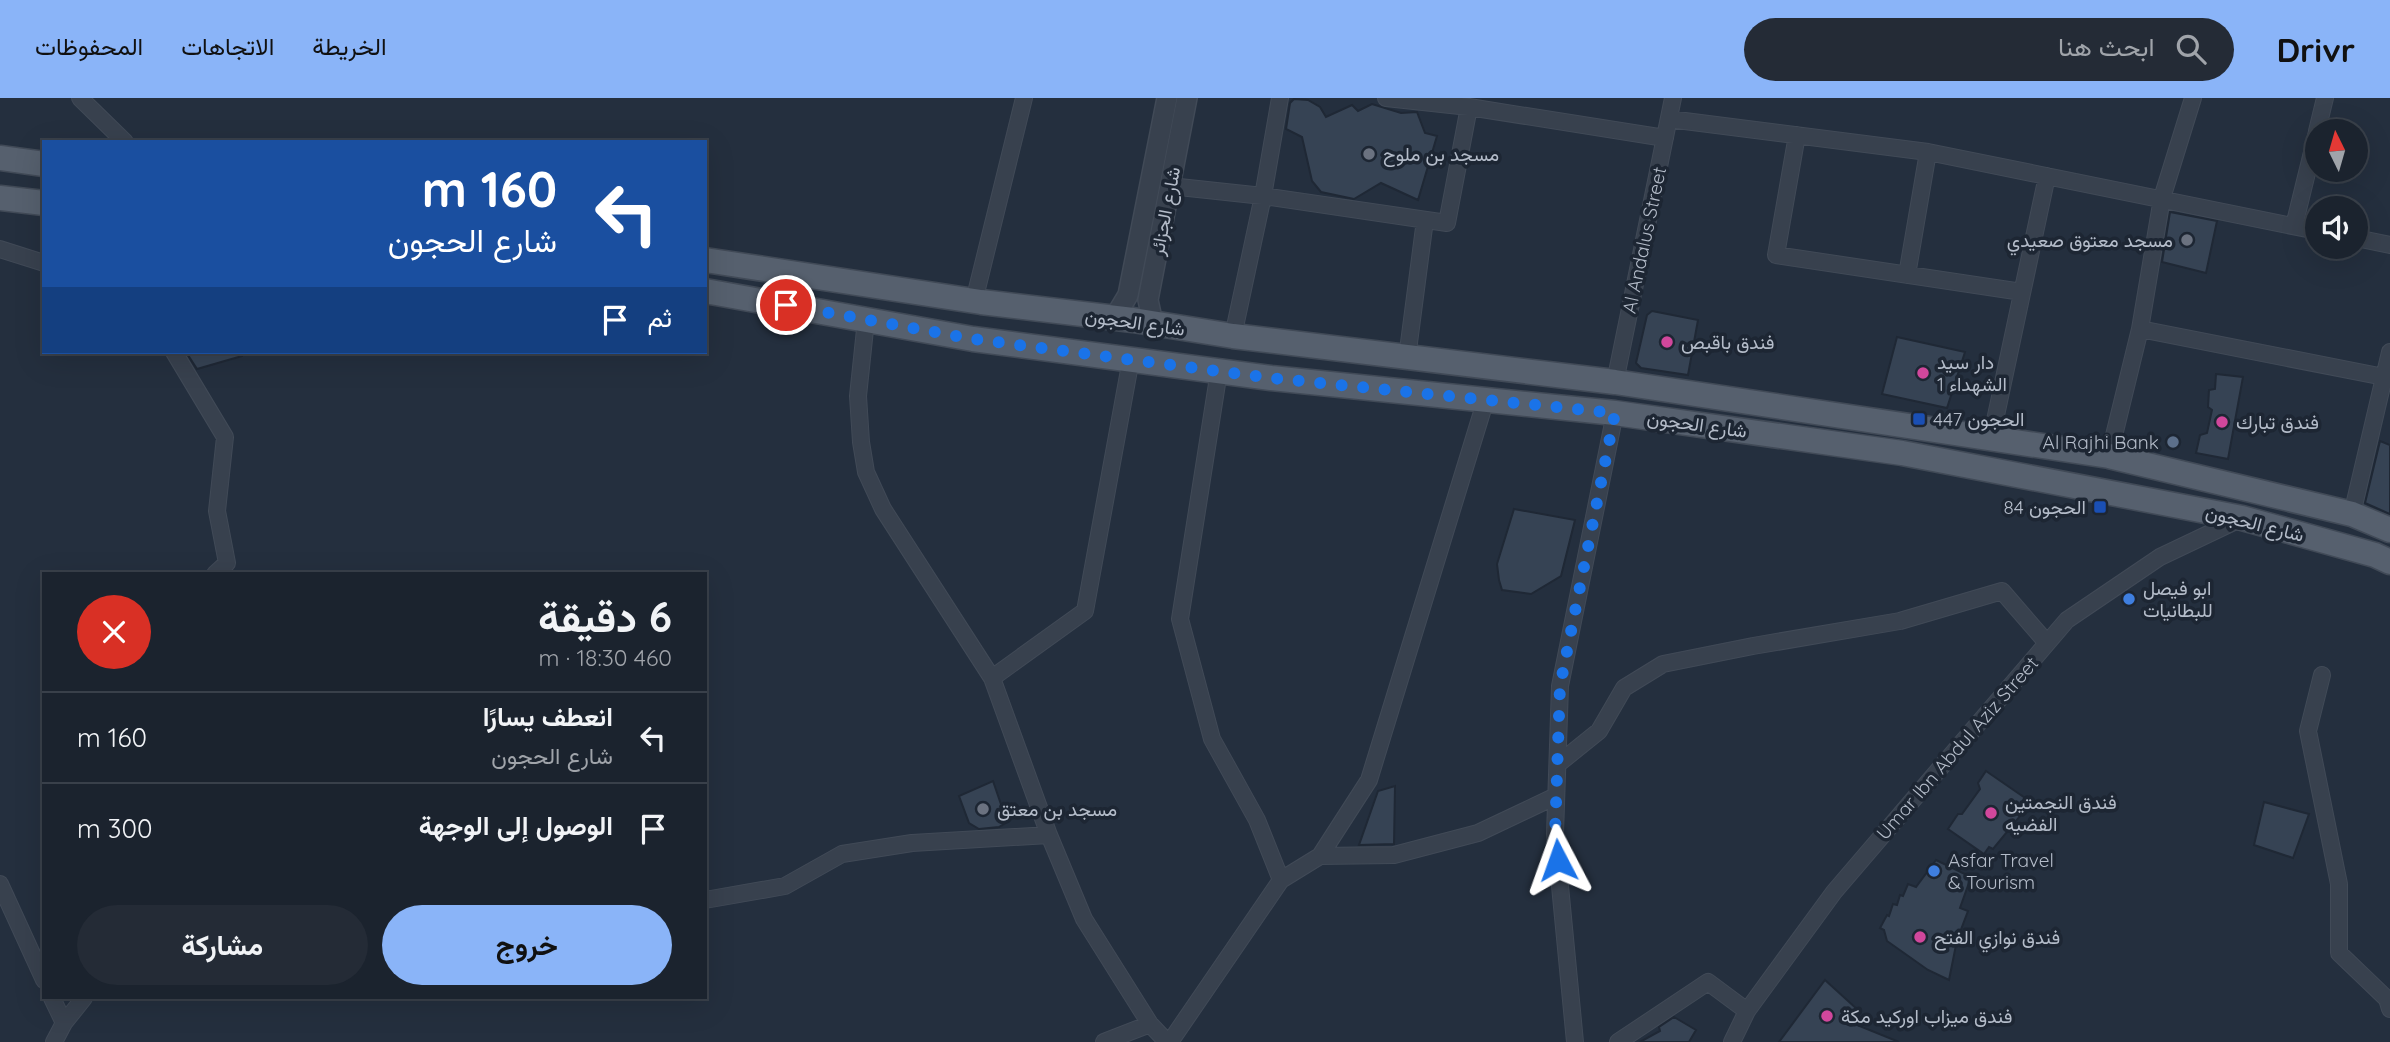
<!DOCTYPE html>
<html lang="ar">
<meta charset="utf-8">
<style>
body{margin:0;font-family:Quicksand,Vazirmatn,sans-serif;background:#242b36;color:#f1f3f6;direction:rtl;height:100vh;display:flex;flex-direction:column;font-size:26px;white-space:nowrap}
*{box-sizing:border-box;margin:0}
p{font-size:23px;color:#a0a4aa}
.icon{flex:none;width:38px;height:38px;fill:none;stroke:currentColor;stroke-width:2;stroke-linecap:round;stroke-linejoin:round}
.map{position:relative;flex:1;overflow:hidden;direction:ltr}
.sheet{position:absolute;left:42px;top:474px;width:665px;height:427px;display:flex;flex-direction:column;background:#1b232e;border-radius:0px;box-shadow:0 7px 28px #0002,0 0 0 2px #39404a;direction:rtl}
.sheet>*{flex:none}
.top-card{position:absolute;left:42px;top:42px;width:665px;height:214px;border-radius:0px;box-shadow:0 7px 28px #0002,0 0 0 2px #39404a;direction:rtl;background:#1a4fa0;color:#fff;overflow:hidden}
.needle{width:46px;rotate:355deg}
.controls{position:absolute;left:2305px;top:21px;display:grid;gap:14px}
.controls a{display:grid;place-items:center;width:63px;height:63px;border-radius:50%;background:#1b232e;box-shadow:0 7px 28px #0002,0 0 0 2px #39404a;font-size:35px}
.pin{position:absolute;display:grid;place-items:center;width:60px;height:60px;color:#fff;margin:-30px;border:4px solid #fff;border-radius:50%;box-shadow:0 2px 7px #0007}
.me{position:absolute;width:77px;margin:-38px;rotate:356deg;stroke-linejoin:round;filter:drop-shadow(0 0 5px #0008)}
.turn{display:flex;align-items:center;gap:24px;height:147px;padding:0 35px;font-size:32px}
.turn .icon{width:91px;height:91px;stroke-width:2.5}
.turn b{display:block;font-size:49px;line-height:60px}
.then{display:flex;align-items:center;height:66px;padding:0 35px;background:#0003;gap:14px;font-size:26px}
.round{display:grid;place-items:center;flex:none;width:74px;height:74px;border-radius:37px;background:#242b36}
.head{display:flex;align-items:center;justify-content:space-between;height:119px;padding:0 35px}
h1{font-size:42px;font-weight:700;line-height:52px}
.primary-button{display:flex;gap:14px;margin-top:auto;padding:14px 35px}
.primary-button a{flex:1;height:80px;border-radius:42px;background:#8ab4f8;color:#111;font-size:28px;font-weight:700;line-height:80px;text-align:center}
.primary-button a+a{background:#242b36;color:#f1f3f6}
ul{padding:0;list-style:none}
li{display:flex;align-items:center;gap:21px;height:91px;padding:0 35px;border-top:2px solid #39404a}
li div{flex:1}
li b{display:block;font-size:26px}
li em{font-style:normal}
header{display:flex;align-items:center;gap:42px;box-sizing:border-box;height:98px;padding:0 35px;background:#8ab4f8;color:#111}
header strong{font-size:33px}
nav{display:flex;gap:38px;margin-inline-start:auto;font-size:24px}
.search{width:490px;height:63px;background:#242b36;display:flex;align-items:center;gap:18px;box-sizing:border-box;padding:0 24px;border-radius:38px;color:#a0a4aa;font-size:26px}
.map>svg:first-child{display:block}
.building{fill:#364354;stroke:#1f2835;stroke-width:2}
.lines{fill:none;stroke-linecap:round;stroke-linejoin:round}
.minor-casing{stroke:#414a57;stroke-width:18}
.tertiary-casing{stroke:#414a57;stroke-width:22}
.primary-casing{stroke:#414a57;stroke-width:27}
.minor{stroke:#38414e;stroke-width:16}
.tertiary{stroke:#38414e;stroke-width:19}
.primary{stroke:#56606e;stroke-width:24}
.route{stroke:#1a73e8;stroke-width:12;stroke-dasharray:0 21.6}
.worship-dot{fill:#6b7280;stroke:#1d2633;stroke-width:2.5}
.hotel-dot{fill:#d1479c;stroke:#1d2633;stroke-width:2.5}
.transit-dot{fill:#1a4fb4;stroke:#1d2633;stroke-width:2.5}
.service-dot{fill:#5c6f8a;stroke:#1d2633;stroke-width:2.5}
.shop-dot{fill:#3f7fe0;stroke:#1d2633;stroke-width:2.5}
.labels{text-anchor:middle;stroke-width:7;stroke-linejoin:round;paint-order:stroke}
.poi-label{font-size:19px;fill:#b4bcc9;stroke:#1d2633;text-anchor:start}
.street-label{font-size:19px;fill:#b4bcc9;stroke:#1d2633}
</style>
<header>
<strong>Drivr</strong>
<div class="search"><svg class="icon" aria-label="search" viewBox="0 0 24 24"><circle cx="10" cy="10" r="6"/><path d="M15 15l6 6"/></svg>ابحث هنا</div>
<nav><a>الخريطة</a><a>الاتجاهات</a><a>المحفوظات</a></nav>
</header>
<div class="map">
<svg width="2390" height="944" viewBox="0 0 2390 944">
<rect width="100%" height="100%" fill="#242f3e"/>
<path class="building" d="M1294 1 1308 2 1320 9 1326 19 1352 7 1358 13 1372 6 1401 15 1417 14 1425 35 1437 38 1418 102 1381 85 1354 101 1321 94 1312 83 1302 39 1286 31 1290 5Z
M2170 114 2217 123 2206 175 2162 164Z
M1652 213 1698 222 1688 277 1641 270 1636 265 1647 217Z
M1897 239 1965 254 1947 310 1882 296Z
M186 254H242V258L197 271Z
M2216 276 2243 279 2228 361 2196 355 2200 337 2207 335 2212 312 2208 309 2209 292 2215 291Z
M2380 343 2390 347V416L2365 405Z
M1514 411 1575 422 1561 478 1531 496 1502 492 1499 482 1497 466Z
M1986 673 2028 702 2019 714 2021 717 1993 751 1989 749 1984 756 1948 731 1958 716H1962L1980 691 1978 685Z
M993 683 1007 724 999 729 979 731 969 725 959 698Z
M1395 688 1394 746 1359 747 1378 693Z
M2264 704 2309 716 2293 760 2254 747Z
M1936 762 1971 779 1960 810 1968 813 1957 842 1949 882 1928 872 1887 843 1884 832 1880 830 1887 817 1889 818 1893 806 1897 807 1900 797 1903 798 1908 786 1916 789Z
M1825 882 1858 912 1852 925 1899 944H1779Z
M1674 919 1696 932 1689 944H1640L1660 933 1659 929Z"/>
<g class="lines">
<defs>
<path id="minor" d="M80 0 125 44
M1386 0 1469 9 1665 40
M1669 21 1928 54 2317 133
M2317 33 2325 0
M1797 37 1776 157 2022 194
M1170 88 1263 98 1447 125 1469 9
M2294 128 2317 34
M2356 140 2390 147
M0 151 44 165
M1907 177 1928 54
M974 203 1024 0
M866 222 858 298 861 344 866 374 883 411 992 580 1049 737 1084 821 1150 926 1167 944
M2140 231 2384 279
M1233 238 1263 98 1280 0
M174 254 225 339 217 413 227 465 215 476
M1407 260 1425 122
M1615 284 1673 0
M1991 341 2047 78
M2109 358 2140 231 2162 100 2193 0
M2352 416 2390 254
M2322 577 2308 633 2339 786V855L2387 901 2390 911
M992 580 1085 513 1131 261
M1558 666 1599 633 1624 590 1663 566 1753 548 1900 523 2002 493 2047 545
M1320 758 1394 757 1478 735 1556 698
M1281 782 1320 758 1369 682 1486 301
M0 786 44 882
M705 802 785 788 842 756 912 745 1049 737
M52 900 64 925
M54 944 64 925 84 900
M1104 944 1150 926
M1170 944 1281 782 1257 722 1212 641 1180 521 1219 273
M1575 944 1555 736 1560 588 1615 315
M1618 944 1708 884 1747 913
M1732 944 1747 913 1834 794 2067 522 2160 459 2242 420"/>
<path id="tertiary" d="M1112 220 1119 212 1128 197 1167 0
M1153 225 1148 202 1187 0"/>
<path id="primary" d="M0 60 44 66
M0 100 44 105
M705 162 981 204 1133 222 1233 238 1615 284 2109 358 2352 416 2390 432
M705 193 973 241 1271 280 1615 315 1902 355 2242 420 2375 457 2390 464"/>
</defs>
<use href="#minor" class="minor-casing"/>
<use href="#tertiary" class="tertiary-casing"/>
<use href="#primary" class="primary-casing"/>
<use href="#minor" class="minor"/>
<use href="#tertiary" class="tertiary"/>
<use href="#primary" class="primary"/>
</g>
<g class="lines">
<path class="route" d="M786 207 973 241 1271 280 1615 315 1560 588 1555 736 1558 762"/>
</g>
<g class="worship-dot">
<circle cx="1369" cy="56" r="7"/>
<circle cx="2187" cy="142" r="7"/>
<circle cx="983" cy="711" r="7"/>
</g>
<g class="hotel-dot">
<circle cx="1667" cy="244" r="7"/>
<circle cx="1923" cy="275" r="7"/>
<circle cx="2222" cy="324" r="7"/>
<circle cx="1991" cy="715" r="7"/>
<circle cx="1920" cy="839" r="7"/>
<circle cx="1827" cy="918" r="7"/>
</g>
<g class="transit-dot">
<rect x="1912" y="314" width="14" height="14" rx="3.5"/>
<rect x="2093" y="402" width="14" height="14" rx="3.5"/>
</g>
<circle class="service-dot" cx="2173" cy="344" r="7"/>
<g class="shop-dot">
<circle cx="2129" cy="501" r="7"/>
<circle cx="1934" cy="773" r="7"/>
</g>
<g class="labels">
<g class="poi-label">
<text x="1383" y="63">مسجد بن ملوح</text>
<text x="2173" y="149" text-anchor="end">مسجد معتوق صعيدي</text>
<text x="1681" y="251">فندق باقبص</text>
<text x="1937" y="271">دار سيد<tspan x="1937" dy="22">الشهداء 1</tspan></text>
<text x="1933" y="328">الحجون 447</text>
<text x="2236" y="331">فندق تبارك</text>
<text x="2159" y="351" text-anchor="end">Al Rajhi Bank</text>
<text x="2086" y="416" text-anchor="end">الحجون 84</text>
<text x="2143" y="497">ابو فيصل<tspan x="2143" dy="22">للبطانيات</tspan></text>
<text x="2005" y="711">فندق النجمتين<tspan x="2005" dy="22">الفضيه</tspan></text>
<text x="997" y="718">مسجد بن معتق</text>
<text x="1948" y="769">Asfar Travel<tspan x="1948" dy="22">&amp; Tourism</tspan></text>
<text x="1934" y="846">فندق نوازي الفتح</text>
<text x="1841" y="925">فندق ميزاب اوركيد مكة</text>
</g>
<g class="street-label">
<text transform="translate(1165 113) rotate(-79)" y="7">شارع الجزائر</text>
<text transform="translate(1644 142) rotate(-78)" y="7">Al Andalus Street</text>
<text transform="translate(1135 224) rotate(8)" y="7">شارع الحجون</text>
<text transform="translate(1697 326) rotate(8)" y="7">شارع الحجون</text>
<text transform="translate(2255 425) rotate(14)" y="7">شارع الحجون</text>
<text transform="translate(1957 650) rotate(-49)" y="7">Umar Ibn Abdul Aziz Street</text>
</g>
</g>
</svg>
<div class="controls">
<a><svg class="needle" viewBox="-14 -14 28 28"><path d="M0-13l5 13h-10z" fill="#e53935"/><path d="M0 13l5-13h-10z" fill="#a0a4aa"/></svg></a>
<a><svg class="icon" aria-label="sound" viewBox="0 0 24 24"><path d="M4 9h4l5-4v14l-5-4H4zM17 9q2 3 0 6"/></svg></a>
</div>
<div class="pin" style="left:786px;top:207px;background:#d93025"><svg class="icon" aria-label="arrive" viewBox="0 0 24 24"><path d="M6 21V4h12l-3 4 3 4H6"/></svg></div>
<svg class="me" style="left:1558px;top:762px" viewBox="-20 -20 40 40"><path d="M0-17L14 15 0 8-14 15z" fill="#1a73e8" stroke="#fff" stroke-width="4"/></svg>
<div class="top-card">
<div class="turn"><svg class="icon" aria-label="left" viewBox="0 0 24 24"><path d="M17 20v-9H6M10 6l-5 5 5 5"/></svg><div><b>160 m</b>شارع الحجون</div></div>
<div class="then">ثم<svg class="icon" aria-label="arrive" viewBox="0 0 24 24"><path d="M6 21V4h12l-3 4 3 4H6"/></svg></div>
</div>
<section class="sheet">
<div class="head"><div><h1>6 دقيقة</h1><p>460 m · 18:30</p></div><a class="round" style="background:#d93025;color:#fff"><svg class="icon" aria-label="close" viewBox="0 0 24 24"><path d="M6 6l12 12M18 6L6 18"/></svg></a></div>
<ul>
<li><svg class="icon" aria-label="left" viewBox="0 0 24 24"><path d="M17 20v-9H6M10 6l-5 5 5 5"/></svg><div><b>انعطف يسارًا</b><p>شارع الحجون</p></div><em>160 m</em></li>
<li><svg class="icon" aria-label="arrive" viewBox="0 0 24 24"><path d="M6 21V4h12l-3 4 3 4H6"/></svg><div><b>الوصول إلى الوجهة</b></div><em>300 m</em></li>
</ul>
<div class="primary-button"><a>خروج</a><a>مشاركة</a></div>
</section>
</div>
